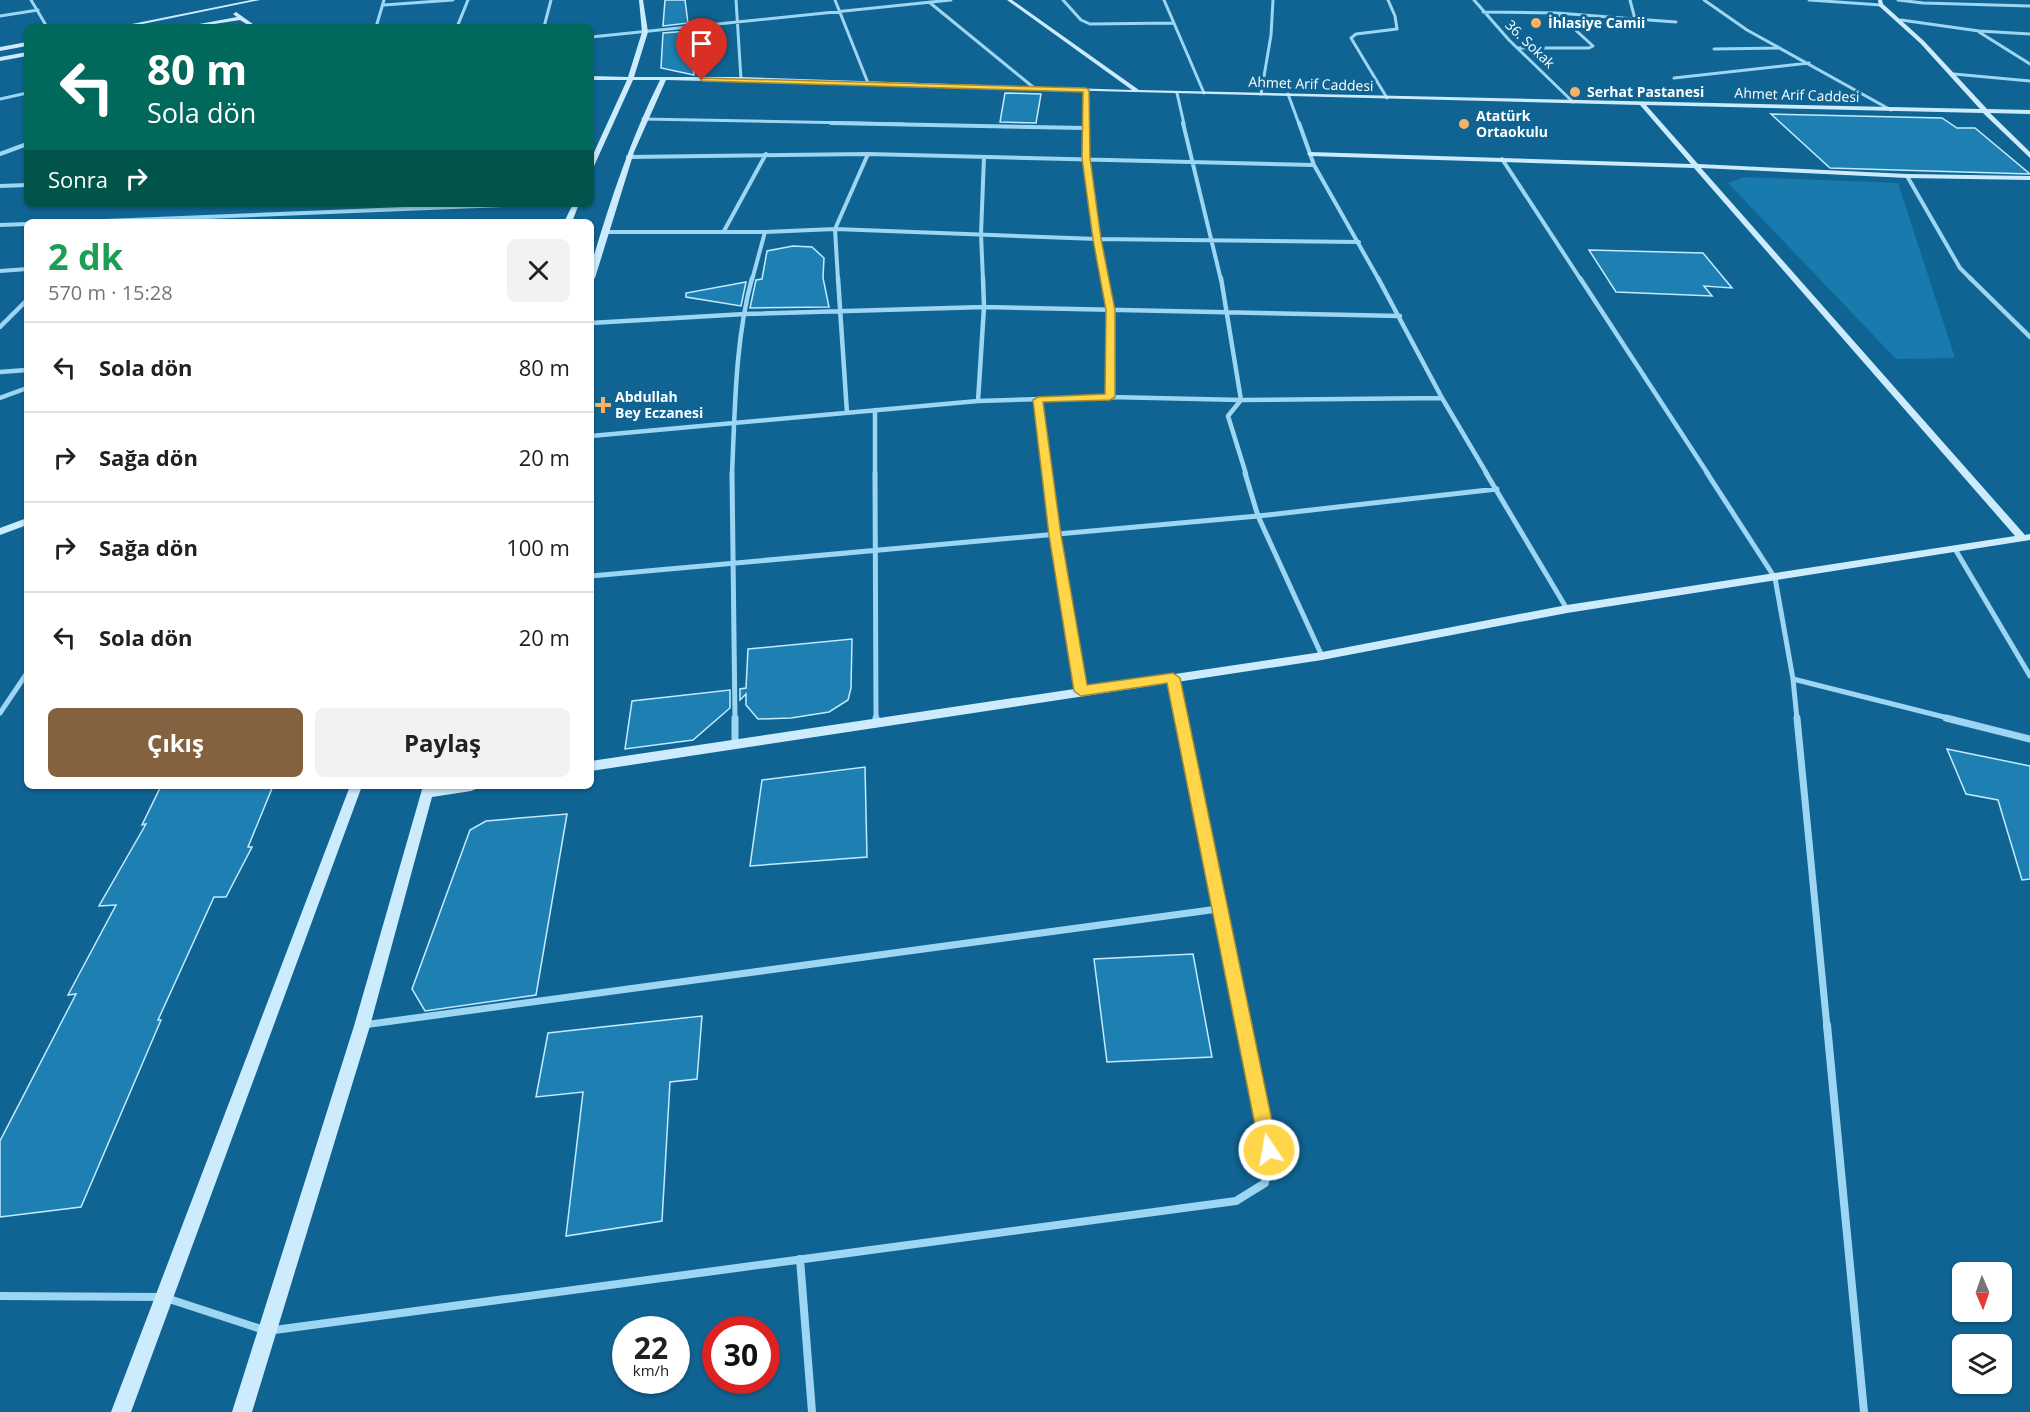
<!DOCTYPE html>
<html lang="tr">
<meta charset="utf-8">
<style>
body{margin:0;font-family:"Open Sans",sans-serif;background:#f2f2f2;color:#202124;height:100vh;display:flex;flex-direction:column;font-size:22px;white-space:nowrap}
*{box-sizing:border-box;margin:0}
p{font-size:20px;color:#757577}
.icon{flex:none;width:33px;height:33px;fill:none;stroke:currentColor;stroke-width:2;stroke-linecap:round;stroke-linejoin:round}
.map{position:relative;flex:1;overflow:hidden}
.details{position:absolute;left:24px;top:219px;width:570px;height:570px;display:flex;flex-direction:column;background:#fff;border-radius:9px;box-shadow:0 2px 4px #0004}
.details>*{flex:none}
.hud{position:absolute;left:24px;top:24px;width:570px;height:183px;border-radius:9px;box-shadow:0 2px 4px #0004;background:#00695c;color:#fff;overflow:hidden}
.needle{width:39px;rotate:178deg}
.controls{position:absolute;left:1952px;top:1262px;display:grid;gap:12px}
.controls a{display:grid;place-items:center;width:60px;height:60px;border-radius:9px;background:#fff;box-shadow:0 2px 4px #0004;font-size:30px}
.speed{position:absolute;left:612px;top:1316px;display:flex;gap:12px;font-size:30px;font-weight:700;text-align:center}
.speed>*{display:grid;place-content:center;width:78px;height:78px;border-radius:50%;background:#fff;box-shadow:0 2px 4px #0004;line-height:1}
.speed small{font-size:15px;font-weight:400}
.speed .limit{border:9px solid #d22;background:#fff;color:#111}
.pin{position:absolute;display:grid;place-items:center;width:51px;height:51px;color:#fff;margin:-62px -26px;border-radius:50% 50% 50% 0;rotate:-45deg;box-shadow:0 0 6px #0007}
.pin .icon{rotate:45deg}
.me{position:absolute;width:66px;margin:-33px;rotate:348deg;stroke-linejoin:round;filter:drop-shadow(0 0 4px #0008)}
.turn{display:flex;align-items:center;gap:21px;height:126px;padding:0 24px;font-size:27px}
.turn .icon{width:78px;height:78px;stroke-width:2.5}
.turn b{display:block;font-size:42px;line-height:51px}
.then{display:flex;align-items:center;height:57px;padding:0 24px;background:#0003;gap:12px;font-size:22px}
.round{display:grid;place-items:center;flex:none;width:63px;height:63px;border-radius:9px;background:#f2f2f2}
.summary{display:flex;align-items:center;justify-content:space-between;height:102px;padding:0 24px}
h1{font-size:36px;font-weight:700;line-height:45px;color:#1e9e55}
.button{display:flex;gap:12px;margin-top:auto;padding:12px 24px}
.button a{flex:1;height:69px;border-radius:9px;background:#84613f;color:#fff;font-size:24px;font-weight:700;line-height:69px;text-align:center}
.button a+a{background:#f2f2f2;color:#202124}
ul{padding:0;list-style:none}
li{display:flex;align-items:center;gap:18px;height:90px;padding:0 24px;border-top:2px solid #e0e0e0}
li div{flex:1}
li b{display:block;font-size:22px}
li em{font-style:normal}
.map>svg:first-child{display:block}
.green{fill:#187aad}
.building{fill:#1e7fb2;stroke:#c4eafe;stroke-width:1.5}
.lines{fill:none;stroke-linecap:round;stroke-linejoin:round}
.street-far5{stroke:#9dd6f3;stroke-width:3}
.street-far4{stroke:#9dd6f3;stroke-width:4}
.street-far3{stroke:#9dd6f3;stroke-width:4.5}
.street-far2{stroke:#9dd6f3;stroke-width:5}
.street-far1{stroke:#9dd6f3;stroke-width:7}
.street{stroke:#9dd6f3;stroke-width:8}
.secondary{fill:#ccebfd;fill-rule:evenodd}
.route{fill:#ffd54a;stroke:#a68a30;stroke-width:1.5}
.poi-dot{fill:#ffb05f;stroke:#106493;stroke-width:2}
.labels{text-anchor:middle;stroke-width:6;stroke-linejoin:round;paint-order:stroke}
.far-poi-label{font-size:14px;font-weight:bold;fill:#fff;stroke:#106493;text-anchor:start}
.far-street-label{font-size:14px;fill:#fff;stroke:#106493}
</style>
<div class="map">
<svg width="2030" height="1412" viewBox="0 0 2030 1412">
<rect width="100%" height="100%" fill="#106493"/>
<path class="green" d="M1744 177 1898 183 1955 358 1896 359 1728 183Z"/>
<path class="building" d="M665 0H685L688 23 663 26Z
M689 31 694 75 661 68 663 33Z
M1005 93 1041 94 1036 123 1000 122Z
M1771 114 1942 118 1957 128H1975L2030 174 1830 168Z
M793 246 812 247 824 258 823 278 829 307 750 308 756 280 762 279 767 251Z
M1589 250 1703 253 1732 288 1704 286 1712 296 1616 292Z
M746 282 741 306 686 297V293Z
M852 639 851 688 848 700 829 712 791 718 758 719 746 705V694L740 700V689L746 688 748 649Z
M730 690V708L693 740 625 749 632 701Z
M1947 749 2030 766V879L2022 880 1998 800 1966 794Z
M865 767 867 857 750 866 762 780Z
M161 786H273L248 847H252L226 897H214L158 1020H161L81 1207 0 1217V1141L76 994 68 995 116 905 99 906 146 824 142 825Z
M567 814 536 995 425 1011 412 989 470 830 486 821Z
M1193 954 1212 1057 1107 1062 1094 959Z
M702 1016 697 1079 670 1082 662 1221 566 1236 583 1092 536 1097 548 1033Z"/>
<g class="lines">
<path class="street-far5" d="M31 0 47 27
M736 0 741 79
M835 0 868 83
M1063 0 1081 20 1090 24 1174 23
M1164 0 1204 93
M1474 0 1509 40 1573 102
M1704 0 1747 30 1891 110
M1809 0 1881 5
M1898 0 1923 3 2030 6
M929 2 1033 87
M384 5 453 0
M1483 12 1557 13 1635 19 1630 0
M0 16 38 10
M1635 19 1676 22
M1901 20 1979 31 2030 34
M376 27 384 0
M457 27 468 0
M544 27 551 0
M1979 32 2030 64
M591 37 951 0
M1518 48H1589L1593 46 1557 13
M1714 49 1780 48
M1954 74 2030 81
M1674 78 1809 63
M1086 90V124
M1177 93 1184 124
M1261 94 1271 35 1273 0
M1288 94 1299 124
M1387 98 1351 38 1356 34 1397 29 1395 16 1388 0
M0 99 27 93
M643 119 904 124"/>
<path class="street-far4" d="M831 123 1085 128
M1086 123V158L1105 280
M1183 123 1221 280
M1299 123 1314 165 1379 280
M0 154 27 144
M628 157 868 154 1314 165
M1502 159 1581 280
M1907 176 1960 268 1972 280
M0 186 27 185
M80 222 527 204
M0 225 27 224
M724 231 766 154
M605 232H765L835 229 1097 239 1359 242
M0 271 27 269
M752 280 765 232
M838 280 835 229 868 154
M983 280 981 234 984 157"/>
<path class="street-far3" d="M838 278 847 413
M1105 278 1111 310 1110 397
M1221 278 1241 400 1228 416 1246 474
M1378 278 1442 398 1487 474
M1580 278 1708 474
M1970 278 2030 337
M591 323 745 314 984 307 1400 316
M0 327 27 300
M0 372 27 370
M0 398 27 388
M1038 400 1047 474
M978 401 984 307 983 278
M875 410V474
M591 436 978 401 1110 397 1241 400 1442 398
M732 474C735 409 735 341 752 278"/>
<path class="street-far2" d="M732 473 735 719
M875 473 876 719
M1047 473 1081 691
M1245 473 1258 516 1322 656
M1486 473 1567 609
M1707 473 1775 578 1793 679 1797 719
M1955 549 2030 676
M591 576 1258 516 1497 489
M1173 678 1181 719
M1793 679 1952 719
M0 713 27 673"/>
<path class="street-far1" d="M735 718V743
M876 718V724
M1181 718 1244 1027
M1797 718 1827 1027
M1946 718 2030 739
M363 1025 1218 909"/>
<path class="street" d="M1827 1025 1864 1412
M800 1259 812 1412
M0 1296 163 1297 267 1331 1236 1201 1265 1183 1269 1150 1244 1025"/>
<path class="secondary" d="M251 0H260L128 27H117Z
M639 0H643L648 32 634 77H741L1132 90 1007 0H1012L1139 90 1980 109 1920 43 1879 6 1878 0H1882L1883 4 1924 41 1987 109 2030 110V114L1990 113 2030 152V158L1983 113 1646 105 1698 164 1907 174 2030 176V180L1907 178 1701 168 2025 535 2030 534V540L1567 613 1322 660 591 771V761L1322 652 1567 605 2015 536 1694 168 1310 156 1307 154 1310 152 1691 164 1640 105 666 80 634 152 595 278 591 280V265C610 202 630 140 660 80H633L594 166 591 168V159L627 80H591V76L628 77 642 32Z
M236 12 257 27H251L240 20 195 27H183L237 17 233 14Z
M27 42V46L0 51V47Z
M27 52V56L0 61V57Z
M573 204H579L572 222H564Z
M27 518V525L0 535V528Z
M350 786H362L131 1412H111Z
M423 786H477L476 789 471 791 432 797 370 1026 252 1412H232L354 1026Z"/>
</g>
<path class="route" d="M700 78 1086 88 1089 90 1090 158 1101 239 1115 310V397L1110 400 1043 402 1061 535 1087 685 1173 673 1180 678 1278 1150 1276 1156 1269 1159 1262 1156 1260 1150 1167 683 1081 696 1074 691 1049 535 1033 400 1038 397 1105 394 1106 310 1093 239 1082 158 1083 92 702 81Z"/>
<g class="poi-dot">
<circle cx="1536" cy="23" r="6"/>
<circle cx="1575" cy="92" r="6"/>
<circle cx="1464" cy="124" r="6"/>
<path d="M600 396h6v6h6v6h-6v6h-6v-6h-6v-6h6z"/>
</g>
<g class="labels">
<g class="far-poi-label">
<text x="1548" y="28">İhlasiye Camii</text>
<text x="1587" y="97">Serhat Pastanesi</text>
<text x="1476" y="121">Atatürk<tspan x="1476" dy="16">Ortaokulu</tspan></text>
<text x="615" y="402">Abdullah<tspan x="615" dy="16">Bey Eczanesi</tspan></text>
</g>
<g class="far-street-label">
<text transform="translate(1530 44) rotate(44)" y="5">36. Sokak</text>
<text transform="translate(1311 84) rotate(2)" y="5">Ahmet Arif Caddesi</text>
<text transform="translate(1797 95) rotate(2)" y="5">Ahmet Arif Caddesi</text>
</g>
</g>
</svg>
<div class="controls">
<a><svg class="needle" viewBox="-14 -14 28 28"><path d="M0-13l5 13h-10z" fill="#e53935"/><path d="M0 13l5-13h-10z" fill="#757577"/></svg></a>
<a><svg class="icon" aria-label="layers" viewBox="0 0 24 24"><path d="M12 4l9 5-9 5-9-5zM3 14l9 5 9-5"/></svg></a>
</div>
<div class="speed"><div>22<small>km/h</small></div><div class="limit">30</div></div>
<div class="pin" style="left:702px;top:80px;background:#d93025"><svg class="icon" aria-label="arrive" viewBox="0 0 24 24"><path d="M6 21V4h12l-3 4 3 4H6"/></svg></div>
<svg class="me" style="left:1269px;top:1150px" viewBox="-20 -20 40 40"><circle r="17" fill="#ffd54a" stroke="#fff" stroke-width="3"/><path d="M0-11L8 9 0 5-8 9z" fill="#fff"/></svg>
<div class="hud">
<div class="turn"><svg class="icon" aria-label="left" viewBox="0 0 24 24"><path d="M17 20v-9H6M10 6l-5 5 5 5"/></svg><div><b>80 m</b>Sola dön</div></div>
<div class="then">Sonra<svg class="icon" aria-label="right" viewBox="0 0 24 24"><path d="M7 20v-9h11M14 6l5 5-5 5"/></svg></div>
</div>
<section class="details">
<div class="summary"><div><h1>2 dk</h1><p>570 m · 15:28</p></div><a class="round"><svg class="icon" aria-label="close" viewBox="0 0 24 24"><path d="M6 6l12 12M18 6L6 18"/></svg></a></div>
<ul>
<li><svg class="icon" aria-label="left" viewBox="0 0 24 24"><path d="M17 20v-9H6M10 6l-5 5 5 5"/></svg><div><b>Sola dön</b></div><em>80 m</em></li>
<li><svg class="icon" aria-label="right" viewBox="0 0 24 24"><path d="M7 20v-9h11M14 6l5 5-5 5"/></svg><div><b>Sağa dön</b></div><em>20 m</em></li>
<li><svg class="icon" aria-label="right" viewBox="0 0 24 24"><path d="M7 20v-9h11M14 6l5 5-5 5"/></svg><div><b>Sağa dön</b></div><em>100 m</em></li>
<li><svg class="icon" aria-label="left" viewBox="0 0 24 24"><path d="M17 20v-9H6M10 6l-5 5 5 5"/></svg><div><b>Sola dön</b></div><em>20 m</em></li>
</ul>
<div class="button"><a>Çıkış</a><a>Paylaş</a></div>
</section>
</div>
